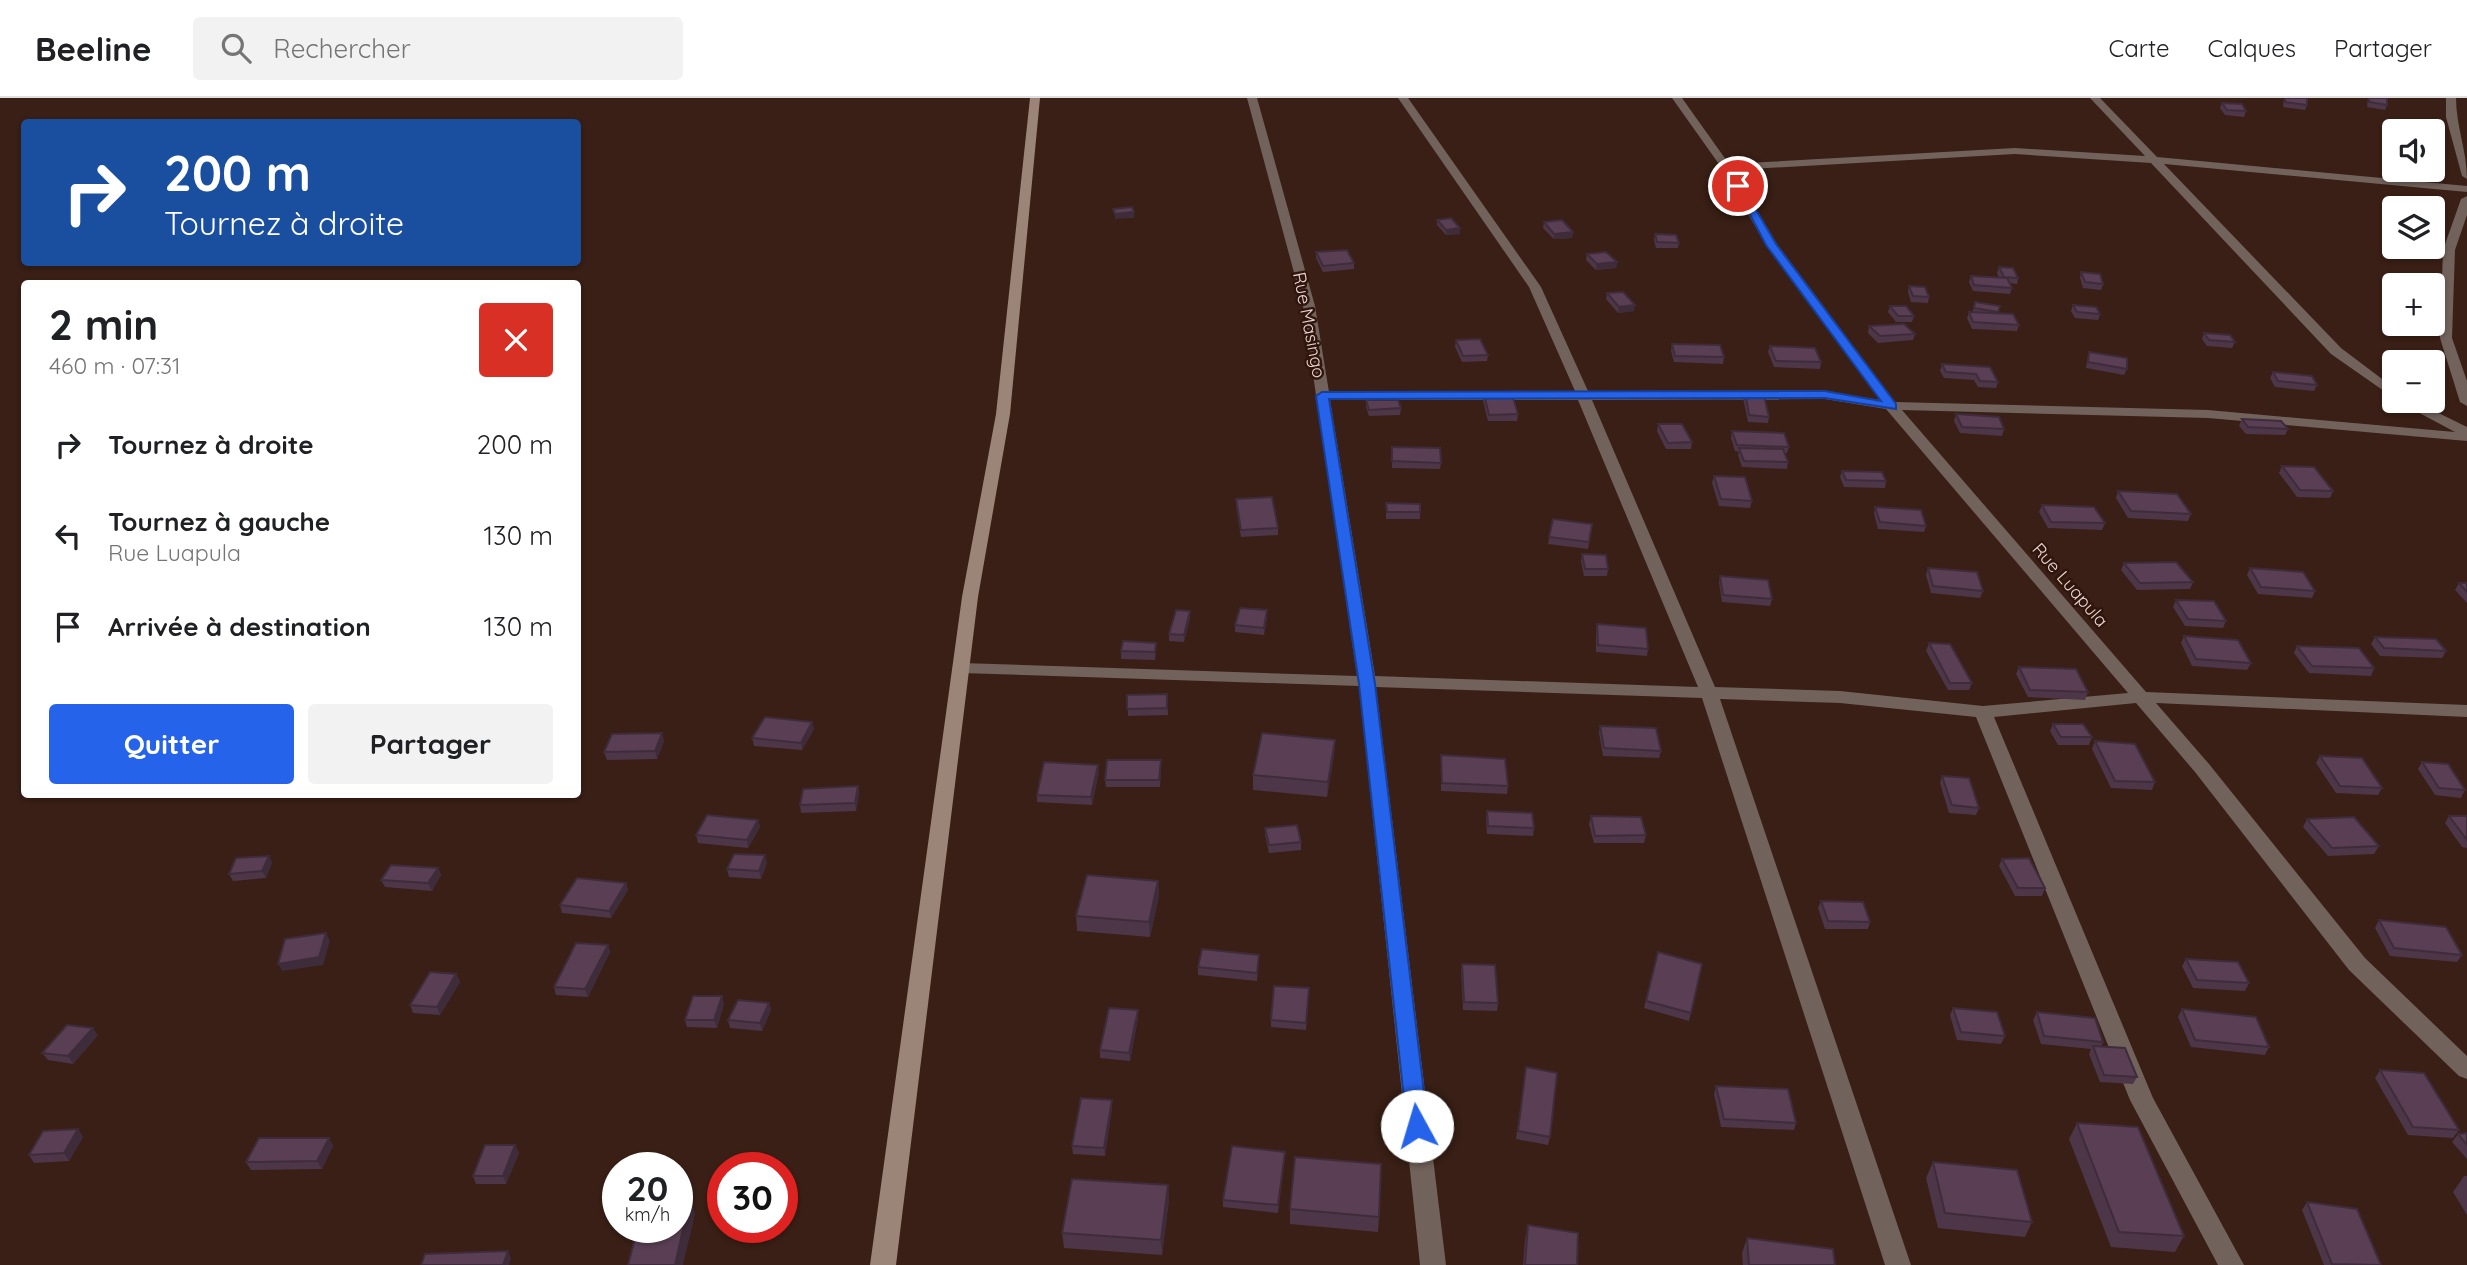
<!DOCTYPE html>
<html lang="fr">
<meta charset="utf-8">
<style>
body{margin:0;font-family:Quicksand,sans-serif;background:#f2f2f2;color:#202124;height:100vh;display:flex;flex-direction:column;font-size:26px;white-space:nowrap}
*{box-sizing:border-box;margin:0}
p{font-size:23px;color:#757577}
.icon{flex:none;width:38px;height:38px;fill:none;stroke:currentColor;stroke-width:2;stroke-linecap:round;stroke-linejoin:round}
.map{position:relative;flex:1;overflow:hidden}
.details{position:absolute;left:21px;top:182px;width:560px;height:518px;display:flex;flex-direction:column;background:#fff;border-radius:7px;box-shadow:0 2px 5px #0004}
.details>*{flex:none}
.guide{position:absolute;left:21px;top:21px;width:560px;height:147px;border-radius:7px;box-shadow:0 2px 5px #0004;background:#1a4fa0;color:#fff;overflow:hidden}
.fabs{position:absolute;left:2382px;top:21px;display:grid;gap:14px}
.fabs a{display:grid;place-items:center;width:63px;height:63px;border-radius:7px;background:#fff;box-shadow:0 2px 5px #0004;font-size:35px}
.speed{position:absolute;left:602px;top:1054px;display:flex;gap:14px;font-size:35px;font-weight:700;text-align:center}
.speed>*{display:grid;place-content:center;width:91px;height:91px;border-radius:50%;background:#fff;box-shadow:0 2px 5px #0004;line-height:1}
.speed small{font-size:18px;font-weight:400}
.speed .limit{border:10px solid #d22;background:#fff;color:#111}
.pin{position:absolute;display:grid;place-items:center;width:60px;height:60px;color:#fff;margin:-30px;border:4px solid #fff;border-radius:50%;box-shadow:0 2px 7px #0007}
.me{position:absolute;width:77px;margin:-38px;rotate:354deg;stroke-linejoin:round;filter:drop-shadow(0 0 5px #0008)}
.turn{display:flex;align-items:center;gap:24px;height:147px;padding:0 28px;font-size:32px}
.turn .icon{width:91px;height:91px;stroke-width:2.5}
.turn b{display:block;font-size:49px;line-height:60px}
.round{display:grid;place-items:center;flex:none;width:74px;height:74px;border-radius:7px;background:#f2f2f2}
.summary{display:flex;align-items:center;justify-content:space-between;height:119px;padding:0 28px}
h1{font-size:42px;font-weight:700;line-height:52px}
.action{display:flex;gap:14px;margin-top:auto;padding:14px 28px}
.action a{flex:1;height:80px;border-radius:7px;background:#2563eb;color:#fff;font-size:28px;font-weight:700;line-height:80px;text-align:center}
.action a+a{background:#f2f2f2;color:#202124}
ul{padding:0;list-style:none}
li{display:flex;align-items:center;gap:21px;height:91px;padding:0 28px}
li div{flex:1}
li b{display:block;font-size:26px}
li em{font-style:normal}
header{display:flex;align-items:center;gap:42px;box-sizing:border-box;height:98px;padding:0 35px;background:#fff;border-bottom:2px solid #e0e0e0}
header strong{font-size:33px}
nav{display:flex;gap:38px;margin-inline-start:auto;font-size:24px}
.search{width:490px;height:63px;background:#f2f2f2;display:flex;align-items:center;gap:18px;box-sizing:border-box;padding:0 24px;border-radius:7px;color:#757577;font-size:26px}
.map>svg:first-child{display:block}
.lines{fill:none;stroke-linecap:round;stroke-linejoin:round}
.minor{fill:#71625b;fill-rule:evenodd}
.secondary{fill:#9b8478;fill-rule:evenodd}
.wall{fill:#4d3648}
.shaded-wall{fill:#3f2c3b}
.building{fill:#5a3f54;stroke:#3f2c3b;stroke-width:2}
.route{fill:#2563eb;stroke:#184099;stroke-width:2}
.labels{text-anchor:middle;stroke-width:5;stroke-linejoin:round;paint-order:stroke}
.street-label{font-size:18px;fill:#e9d6d0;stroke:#2f150c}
</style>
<header>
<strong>Beeline</strong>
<div class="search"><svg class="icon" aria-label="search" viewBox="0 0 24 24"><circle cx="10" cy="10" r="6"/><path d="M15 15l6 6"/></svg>Rechercher</div>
<nav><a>Carte</a><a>Calques</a><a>Partager</a></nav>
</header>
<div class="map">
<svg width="2467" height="1167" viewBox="0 0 2467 1167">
<rect width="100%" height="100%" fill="#391f15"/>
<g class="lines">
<path class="minor" d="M1247 0H1257L1315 208 1329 294 1575 293 1529 189 1398 0H1408L1541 189 1588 293H1825L1880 302 1766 147 1721 69 1672 0H1682L1729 66 2015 50 2145 58 2090 0H2100L2157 59 2467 88V94L2164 66 2341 250 2394 290V300L2331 256 2151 65 2015 56 1733 72 1777 146 1895 304 2208 312 2455 334 2397 303H2414L2467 329V343L2208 320 1902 312 2146 594 2467 607V619L2156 605 2209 666 2365 860 2467 958V981L2459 978 2349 872 2195 674 2136 605 1994 619 2153 1000 2244 1167H2218L2130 1002 1976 619 1840 605 1720 601 1911 1167H1885L1702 600 1376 589 1446 1167H1420L1359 588 961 575 952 570 961 565 1357 578 1303 208ZM1825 301 1886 311 2128 595 1983 608 1840 593 1715 589 1592 302ZM1330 302H1578L1698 589 1375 578Z
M2446 0H2456C2456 28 2467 53 2467 81L2462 78 2446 19Z
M2467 98V117L2455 152 2452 240 2467 283V308L2460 304 2440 240 2443 152 2461 101Z"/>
<path class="secondary" d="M1030 0H1040L1010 316 978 499 896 1167H870L962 499 996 316Z"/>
</g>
<path class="wall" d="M2284 0H2307V7L2305 12 2283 9Z
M2368 0H2387V7L2385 12 2367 9Z
M2222 5 2246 13 2244 19 2225 17 2220 10Z
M1437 122 1460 136 1446 137 1437 127Z
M1544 124 1573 134 1572 140 1554 141 1543 130Z
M1655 136 1679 145 1678 150H1656L1654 142Z
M1316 154 1354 165V171L1323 174 1316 160Z
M1587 156 1617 164 1616 170 1596 172 1586 162Z
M1999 169 2018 180 2017 186 2010 185 2012 190 2010 196 1973 193 1969 184 1971 178 1999 180 1997 175Z
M2081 174 2103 186 2101 192 2083 190 2080 180Z
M1909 188 1929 199 1928 205 1911 204 1908 194Z
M1607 195 1634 213 1618 215 1606 201Z
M2073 207 2100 216 2098 222 2075 220 2071 213Z
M1890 208 1914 218 1912 224H1896L1888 214Z
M2000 208 1998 215 2019 227 2017 233 1972 231 1967 220 1969 214H1972L1974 210Z
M1869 228 1915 236 1913 242 1878 245 1868 235Z
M2204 235 2235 244 2232 250 2207 248 2202 241Z
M1456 242 1488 257 1487 263 1462 264 1455 249Z
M1672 246 1724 259 1723 266 1674 264 1671 253Z
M1770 248 1821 264 1820 271 1774 269 1768 254Z
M2089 254 2127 271 2124 277 2086 270Z
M1942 266 1990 269 1998 284 1996 290 1978 289 1974 282 1944 280 1940 273Z
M2273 274 2317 287 2314 293 2275 289 2270 280Z
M1745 293 1769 319 1768 325 1748 324 1743 300Z
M1484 296 1518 316 1517 323H1488L1483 303Z
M1366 302 1401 310 1400 317 1369 318 1366 309Z
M1956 316 2004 331 2002 338 1960 335 1954 323Z
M2242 321 2288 331 2285 337 2246 336 2239 328Z
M1658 326 1692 344 1691 351H1666L1657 333Z
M1732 333 1789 349 1787 355H1784L1788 364 1787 371 1742 369 1738 357 1739 354 1735 353 1731 340Z
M1392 349 1441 365 1440 371 1392 370Z
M2282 368 2333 393 2330 400 2297 399 2279 375Z
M1842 373 1886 383 1885 390 1844 389 1840 379Z
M1714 378 1752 403 1750 410 1719 408 1712 385Z
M2118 393 2191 416 2188 423 2128 420 2116 400Z
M1236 401 1278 430V437L1241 439 1236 408Z
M1386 405 1420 414V421H1386Z
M2042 407 2105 425 2102 432 2048 430 2039 414Z
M1875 409 1926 428 1924 434 1878 431 1874 416Z
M1553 421 1592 426 1588 451 1548 446Z
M1582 456 1608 471 1607 478H1584L1581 463Z
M2124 465 2193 484 2190 491 2137 492 2121 472Z
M1928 470 1983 493 1980 500 1931 495 1926 477Z
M2250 470 2315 493 2312 500 2258 496 2247 477Z
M1720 478 1772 501 1770 508 1722 504 1719 485Z
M2459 485H2467V505L2455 492Z
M2176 502 2226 523 2223 530 2185 528 2173 509Z
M1190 520 1184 544 1169 543V536Z
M1267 520 1264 537 1235 534V527Z
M1597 526 1648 551 1647 558 1596 554V533Z
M2184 538 2251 565 2247 572 2192 568 2181 545Z
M2375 539 2446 553 2442 560 2380 558 2371 546Z
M1929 545 1972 585 1969 592H1948L1926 553Z
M2297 548 2374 570 2371 578 2309 575 2294 555Z
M1156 552 1155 562 1121 561V553Z
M2019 569 2088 594 2085 602 2028 599 2016 576Z
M1167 596 1168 617 1128 618 1127 597Z
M2053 626 2092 639 2089 647H2058L2050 633Z
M1600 628 1661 653 1659 660 1603 658 1599 635Z
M814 631 802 652 754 648 752 640Z
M1335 642 1334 657 1327 699 1253 692V677Z
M664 643 657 661 607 662 604 654Z
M2095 643 2155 684 2152 692 2111 690 2092 651Z
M1441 657 1508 688 1507 696 1441 693Z
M2320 658 2382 690 2378 697 2336 695 2316 665Z
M2422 664 2465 692 2461 700 2435 697 2418 671Z
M1161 669 1160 689H1106L1105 682Z
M1099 674 1092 707 1037 704V697Z
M1942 678 1979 710 1976 717 1949 715 1940 685Z
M858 688 859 696 856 713 801 715 800 707Z
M1487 713 1534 730 1533 738 1487 736 1486 721Z
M1591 718 1646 737 1644 745H1594L1589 726Z
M2449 718H2467V750L2462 749 2445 725Z
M2307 721 2379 748 2374 756 2328 758 2303 729Z
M758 722 760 729 748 750 698 745 696 737Z
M1265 730 1301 744V752L1269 755 1265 737Z
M269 758 272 765 266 780 233 783 229 776Z
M2002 761 2045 790 2042 798H2015L1999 768Z
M767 765 761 781 729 779 727 771Z
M438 770 441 777 432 793 385 789 381 782Z
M1158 783 1159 798 1150 839 1077 833 1076 818Z
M626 785 628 792 611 820 562 815 560 807Z
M1821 803 1870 824 1868 831H1825L1818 810Z
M2379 822 2462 857 2457 864 2390 858 2375 830Z
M608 847 610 854 588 899 556 897 554 889Z
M1658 854 1702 866 1689 923 1644 910Z
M1259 857 1257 883 1198 877V869Z
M2186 861 2249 885 2245 893 2193 890 2182 868Z
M1462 866 1498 905 1497 913 1463 912 1461 873Z
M456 876 460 884 440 917 413 915 410 907Z
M1309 890 1306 932 1271 929V922Z
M769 905 771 912 762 933 730 930 728 922Z
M724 906 717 930 687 929 685 922Z
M1953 910 2005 938 2001 946 1957 942 1950 917Z
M2182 911 2269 949 2265 957 2191 949 2178 919Z
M1138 912V920L1130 963 1100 960V952Z
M2037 914 2103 944 2101 949 2137 979 2133 986 2100 984 2089 956 2091 951 2041 946 2033 922Z
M98 937 73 966 48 962 42 955Z
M1526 969 1550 1039 1548 1047 1516 1041Z
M2380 972 2459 1032 2453 1040 2408 1037 2375 980Z
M1716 988 1796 1025 1794 1032 1721 1029 1714 996Z
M1112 1010 1105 1058 1073 1056 1072 1048Z
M2077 1025 2184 1138 2175 1154 2111 1149 2069 1041Z
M78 1031 83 1039 69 1063 34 1065 29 1057Z
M2467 1035V1061L2452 1044 2458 1036Z
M329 1040 333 1048 322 1071 251 1072 246 1064Z
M515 1047 519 1055 506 1086H476L473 1078Z
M1285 1054 1278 1115 1223 1109V1102Z
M1933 1064 2032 1124 2025 1139 1938 1130 1926 1080Z
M2464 1078H2467V1117L2453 1094Z
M1168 1087 1169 1102 1162 1157 1064 1150 1062 1135Z
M2307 1104 2381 1167H2324L2302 1112Z
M1290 1111 1379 1119 1378 1134 1290 1126Z
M1528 1127 1577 1167H1523L1525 1142Z
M1747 1140 1835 1167H1743L1742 1155Z"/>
<path class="shaded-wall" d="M1134 114V120L1115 121V116Z
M1460 130V136L1446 137V132Z
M1573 134 1572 140 1554 141V136Z
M1617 164 1616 170 1596 172 1597 166Z
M1635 207 1634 213 1618 215 1619 209Z
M1267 512V520L1264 537V530Z
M1190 513V520L1184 544V537Z
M812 624 814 631 802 652 801 645Z
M662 635 664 643 657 661 655 653Z
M1335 642 1334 657 1327 699 1328 684Z
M1098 667 1099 674 1092 707 1091 699Z
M858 688 859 696 856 713 855 705Z
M758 722 760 729 748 750 747 742Z
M765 757 767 765 761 781 759 773Z
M269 758 272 765 266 780 262 773Z
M438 770 441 777 432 793 428 785Z
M1158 783 1159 798 1150 839 1149 824Z
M626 785 628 792 611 820 609 813Z
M326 835 330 843 323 867 282 873 278 866Z
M608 847 610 854 588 899 585 891Z
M456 876 460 884 440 917 437 909Z
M722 898 724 906 717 930 714 922Z
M769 905 771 912 762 933 760 925Z
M1138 912V920L1130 963 1129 955Z
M93 930 98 937 73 966 68 958Z
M1112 1002V1010L1105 1058 1104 1050Z
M78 1031 83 1039 69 1063 64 1055Z
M329 1040 333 1048 322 1071 317 1063Z
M515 1047 519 1055 506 1086 503 1078Z
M1168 1087 1169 1102 1162 1157 1161 1142Z
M690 1100 695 1116 683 1167H675Z
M508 1153 511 1160 509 1167H503Z"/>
<path class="building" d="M2285 0H2307V7L2285 4Z
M2369 0H2387V7L2369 4Z
M2222 5 2242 6 2246 13 2227 12Z
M1132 109 1134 114 1115 116 1113 111Z
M1451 120 1460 130 1446 132 1437 122Z
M1562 122 1573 134 1554 136 1544 124Z
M1655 136 1676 137 1679 145 1657 144Z
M1347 152 1354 165 1323 168 1316 154Z
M1606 154 1617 164 1597 166 1587 156Z
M1999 169 2013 170 2018 180 2004 179Z
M2081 174 2100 176 2103 186 2085 184Z
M1971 178 2007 180 2012 190 1974 187Z
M1909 188 1925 189 1929 199 1913 198Z
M1623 194 1635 207 1619 209 1607 195Z
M1975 204 2000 208 1998 214 1974 210Z
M2073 207 2096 209 2100 216 2077 214Z
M1890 208H1906L1914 218H1898Z
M1969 214 2013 216 2019 227 1973 224Z
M1904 226 1915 236 1880 238 1869 228Z
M2204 235 2230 237 2235 244 2209 242Z
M1480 241 1488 257 1463 258 1456 242Z
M1672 246 1720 247 1724 259 1675 258Z
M1770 248 1815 250 1821 264 1776 263Z
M2089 254 2127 260V271L2088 264Z
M1942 266 1990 269 1998 284 1980 283 1976 276 1946 274Z
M2273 274 2312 278 2317 287 2278 283Z
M1745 293 1763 294 1769 319 1749 317Z
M1484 296H1512L1518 316 1489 317Z
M1366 302H1398L1401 310 1369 312Z
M1956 316 1999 319 2004 331 1962 329Z
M2242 321 2281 323 2288 331 2248 329Z
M1658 326H1682L1692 344 1668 345Z
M1732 333 1784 335 1789 349 1737 347Z
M1392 349 1440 350 1441 365 1392 363Z
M1739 350 1783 351 1788 364 1744 363Z
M2282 368 2314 369 2333 393 2300 392Z
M1842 373 1882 374 1886 383 1846 382Z
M1714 378 1745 379 1752 403 1721 401Z
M2118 393 2177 396 2191 416 2131 413Z
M1272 399 1278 430 1241 432 1236 401Z
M1386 405 1420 406V414H1387Z
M2042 407 2094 409 2105 425 2051 424Z
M1875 409 1921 412 1926 428 1880 424Z
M1553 421 1592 426 1589 444 1549 439Z
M1582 456 1606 457 1608 471H1585Z
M2176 464 2193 484 2140 485 2124 465Z
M1928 470 1977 474 1983 493 1933 488Z
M2250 470 2303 474 2315 493 2261 489Z
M1720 478 1768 482 1772 501 1723 497Z
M2459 485H2467V494Z
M2176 502 2214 503 2226 523 2188 521Z
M1240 510 1267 512 1264 530 1235 527Z
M1176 512 1190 513 1184 537 1169 536Z
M1597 526 1646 530 1648 551 1598 547Z
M2184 538 2238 542 2251 565 2196 561Z
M2375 539 2436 541 2446 553 2384 550Z
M1123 543 1156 545 1155 554 1121 553Z
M1929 545 1950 546 1972 585H1950Z
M2297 548 2359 550 2374 570 2312 568Z
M2019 569 2076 571 2088 594 2030 592Z
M1167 596V610L1127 611V597Z
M765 619 812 624 801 645 752 640Z
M2053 626H2083L2092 639H2061Z
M1600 628 1656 630 1661 653 1604 650Z
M662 635 655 653 604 654 612 636Z
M1262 635 1335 642 1328 684 1253 677Z
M2095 643 2135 646 2155 684 2115 683Z
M1441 657 1505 661 1508 688 1442 685Z
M2320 658 2362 660 2382 690 2340 688Z
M1107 662H1161L1159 682H1105Z
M1044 664 1098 667 1091 699 1037 697Z
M2422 664 2448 666 2465 692 2439 690Z
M1942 678 1969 680 1979 710 1952 707Z
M858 688 855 705 800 707 803 691Z
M1487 713 1532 715 1534 730 1488 728Z
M707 717 758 722 747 742 696 737Z
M1591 718 1641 719 1646 737 1595 738Z
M2449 718H2467V742Z
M2354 719 2379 748 2332 750 2307 721Z
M1297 727 1301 744 1269 747 1265 730Z
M734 756 765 757 759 773 727 771Z
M269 758 262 773 229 776 236 760Z
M2029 760 2045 790H2018L2002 761Z
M391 767 438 770 428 785 381 782Z
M1087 777 1158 783 1149 824 1076 818Z
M577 780 626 785 609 813 560 807Z
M1821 803 1863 804 1870 824 1828 823Z
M2379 822 2446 829 2462 857 2394 850Z
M326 835 319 859 278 866 285 841Z
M576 845 608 847 585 891 554 889Z
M1202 851 1259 857 1257 875 1198 869Z
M1658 854 1702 866 1691 915 1646 903Z
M2186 861 2238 864 2249 885 2197 882Z
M1462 866 1495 867 1498 905 1464 904Z
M430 874 456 876 437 909 410 907Z
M1274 888 1309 890 1306 925 1271 922Z
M693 898H722L714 922H685Z
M738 902 769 905 760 925 728 922Z
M1109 910 1138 912 1129 955 1100 952Z
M1953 910 1997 914 2005 938 1961 934Z
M2182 911 2256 919 2269 949 2195 942Z
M2037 914 2095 920 2103 944 2044 938Z
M67 927 93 930 68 958 42 955Z
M2093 948 2125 950 2137 979 2104 977Z
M1526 969 1557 975 1550 1039 1518 1033Z
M2380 972 2424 975 2459 1032 2413 1029Z
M1716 988 1788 991 1796 1025 1724 1021Z
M1081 1000 1112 1002 1104 1050 1072 1048Z
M2077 1025 2138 1029 2184 1138 2119 1134Z
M78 1031 64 1055 29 1057 43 1033Z
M2467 1035V1047L2458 1036Z
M259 1040H329L317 1063 246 1064Z
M485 1047H515L503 1078H473Z
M1232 1048 1285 1054 1278 1107 1223 1102Z
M1295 1059 1381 1066 1379 1119 1290 1111Z
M1933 1064 2017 1072 2032 1124 1945 1115Z
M1072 1081 1168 1087 1161 1142 1062 1135Z
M690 1100 675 1167H628L638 1129H677V1101Z
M2307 1104 2357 1111 2381 1167 2332 1166Z
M1528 1127 1578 1135 1577 1167H1525Z
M1747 1140 1833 1151 1835 1167H1749Z
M508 1153 503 1167H421L425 1156Z"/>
<path class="route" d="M1734 86H1741L1776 146 1896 306V311L1825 300 1329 301 1375 586 1428 1028 1425 1035 1417 1037 1410 1035 1407 1028 1359 586 1316 298 1322 294 1825 293 1881 303 1766 147Z"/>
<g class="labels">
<g class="street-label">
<text transform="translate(1309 227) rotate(79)" y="6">Rue Masingo</text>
<text transform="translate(2070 487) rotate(49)" y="6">Rue Luapula</text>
</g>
</g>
</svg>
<div class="fabs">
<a><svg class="icon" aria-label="sound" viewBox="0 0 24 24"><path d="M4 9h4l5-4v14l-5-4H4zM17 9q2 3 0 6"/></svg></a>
<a><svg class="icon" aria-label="layers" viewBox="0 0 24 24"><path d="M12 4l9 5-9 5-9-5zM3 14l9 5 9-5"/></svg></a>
<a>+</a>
<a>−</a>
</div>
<div class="speed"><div>20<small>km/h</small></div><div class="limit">30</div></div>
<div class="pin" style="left:1738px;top:88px;background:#d93025"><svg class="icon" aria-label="arrive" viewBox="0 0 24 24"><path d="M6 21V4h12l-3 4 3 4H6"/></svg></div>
<svg class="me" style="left:1417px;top:1028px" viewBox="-20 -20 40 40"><circle r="19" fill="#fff"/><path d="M0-13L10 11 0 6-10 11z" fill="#2563eb"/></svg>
<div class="guide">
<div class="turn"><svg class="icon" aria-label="right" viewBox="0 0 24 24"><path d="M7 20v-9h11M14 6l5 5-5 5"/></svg><div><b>200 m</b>Tournez à droite</div></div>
</div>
<section class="details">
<div class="summary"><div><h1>2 min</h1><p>460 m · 07:31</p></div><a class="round" style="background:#d93025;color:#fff"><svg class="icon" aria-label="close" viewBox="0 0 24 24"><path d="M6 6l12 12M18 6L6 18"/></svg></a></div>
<ul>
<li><svg class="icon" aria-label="right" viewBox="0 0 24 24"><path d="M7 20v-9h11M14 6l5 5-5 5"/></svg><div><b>Tournez à droite</b></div><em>200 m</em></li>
<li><svg class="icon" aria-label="left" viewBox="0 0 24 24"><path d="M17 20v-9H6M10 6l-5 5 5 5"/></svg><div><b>Tournez à gauche</b><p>Rue Luapula</p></div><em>130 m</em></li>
<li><svg class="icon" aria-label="arrive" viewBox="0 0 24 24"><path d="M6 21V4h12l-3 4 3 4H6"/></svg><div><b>Arrivée à destination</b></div><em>130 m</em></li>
</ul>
<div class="action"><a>Quitter</a><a>Partager</a></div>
</section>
</div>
